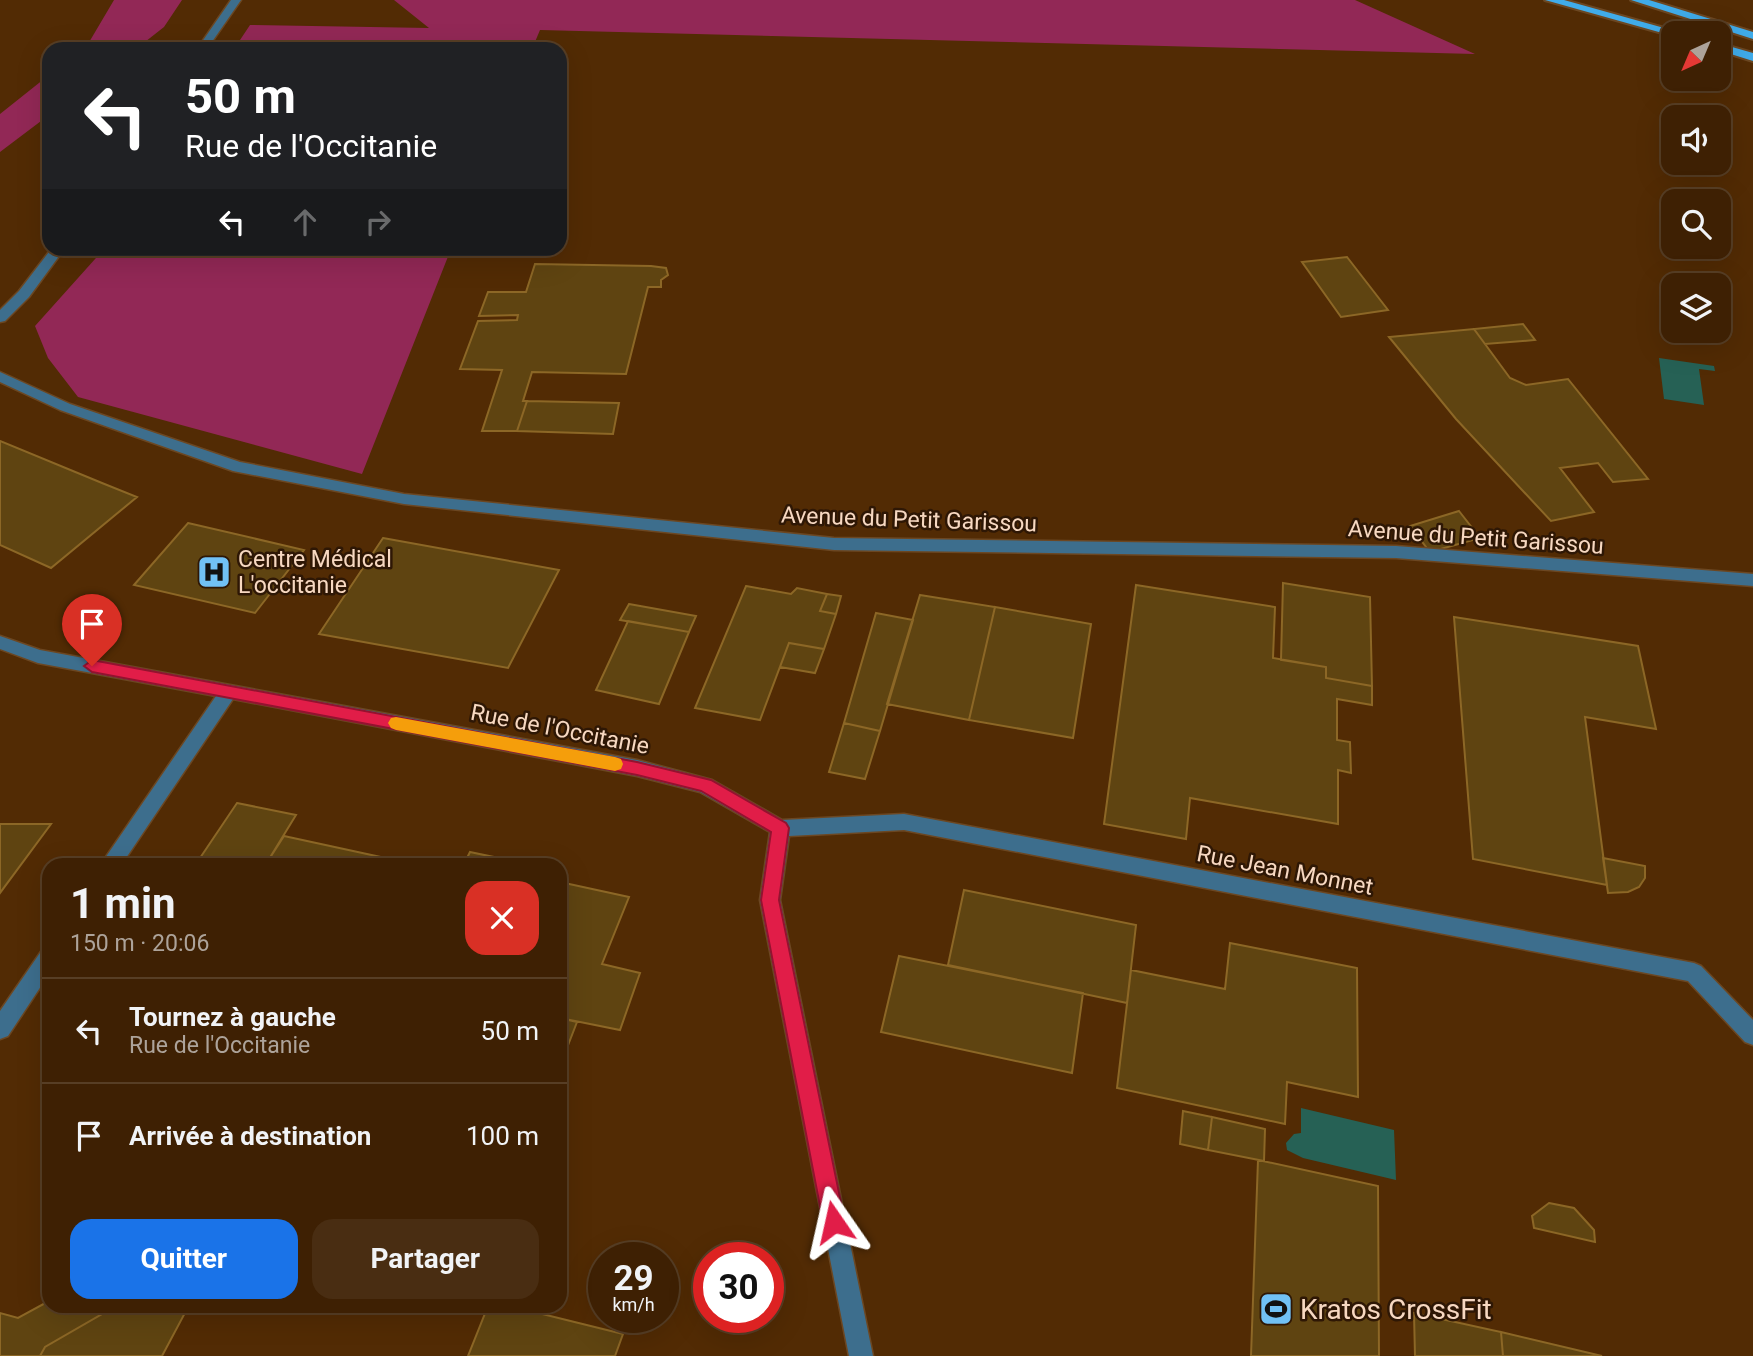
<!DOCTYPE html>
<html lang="fr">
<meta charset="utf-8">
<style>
body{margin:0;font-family:Roboto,sans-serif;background:#492d12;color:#f1f3f6;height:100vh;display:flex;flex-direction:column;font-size:26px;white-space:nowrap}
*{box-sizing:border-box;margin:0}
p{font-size:23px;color:#ada39a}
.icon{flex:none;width:38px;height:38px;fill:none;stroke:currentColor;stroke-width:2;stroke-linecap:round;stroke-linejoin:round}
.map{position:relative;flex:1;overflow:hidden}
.side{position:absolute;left:42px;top:858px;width:525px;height:455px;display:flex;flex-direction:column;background:#3e2003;border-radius:21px;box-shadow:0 7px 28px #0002,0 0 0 2px #573e25}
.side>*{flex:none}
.top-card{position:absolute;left:42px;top:42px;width:525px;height:214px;border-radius:21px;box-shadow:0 7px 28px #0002,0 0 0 2px #573e25;background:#202124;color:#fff;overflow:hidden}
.needle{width:46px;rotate:224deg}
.fabs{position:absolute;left:1661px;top:21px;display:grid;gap:14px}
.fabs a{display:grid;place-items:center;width:70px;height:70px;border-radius:14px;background:#3e2003;box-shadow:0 7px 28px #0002,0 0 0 2px #573e25;font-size:35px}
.speed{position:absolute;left:588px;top:1242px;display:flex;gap:14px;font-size:35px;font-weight:700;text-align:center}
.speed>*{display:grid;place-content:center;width:91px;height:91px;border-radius:50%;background:#3e2003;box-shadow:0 7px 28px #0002,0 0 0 2px #573e25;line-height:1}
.speed small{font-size:18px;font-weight:400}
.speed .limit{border:10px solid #d22;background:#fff;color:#111}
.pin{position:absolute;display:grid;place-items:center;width:60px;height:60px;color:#fff;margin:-72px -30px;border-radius:50% 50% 50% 0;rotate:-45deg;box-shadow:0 0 7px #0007}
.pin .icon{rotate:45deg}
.me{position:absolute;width:77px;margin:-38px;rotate:349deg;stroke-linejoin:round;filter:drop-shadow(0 0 5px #0008)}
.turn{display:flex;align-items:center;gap:24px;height:147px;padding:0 28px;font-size:32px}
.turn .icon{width:91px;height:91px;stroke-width:2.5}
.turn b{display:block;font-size:49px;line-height:60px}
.lanes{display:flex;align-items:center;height:66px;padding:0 28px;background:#0003;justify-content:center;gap:35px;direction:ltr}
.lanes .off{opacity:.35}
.round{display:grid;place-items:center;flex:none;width:74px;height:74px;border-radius:21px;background:#492d12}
.overview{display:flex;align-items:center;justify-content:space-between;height:119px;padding:0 28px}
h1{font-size:42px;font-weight:700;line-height:52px}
.cta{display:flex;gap:14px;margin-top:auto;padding:14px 28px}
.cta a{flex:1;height:80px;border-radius:21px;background:#1a73e8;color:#fff;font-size:28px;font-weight:700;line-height:80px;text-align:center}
.cta a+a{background:#492d12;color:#f1f3f6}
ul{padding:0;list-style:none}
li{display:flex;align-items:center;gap:21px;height:105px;padding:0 28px;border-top:2px solid #573e25}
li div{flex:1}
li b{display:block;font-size:26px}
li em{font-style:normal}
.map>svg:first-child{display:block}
.green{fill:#922856}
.water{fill:#266155}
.building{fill:#5f4411;stroke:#8c6726;stroke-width:2}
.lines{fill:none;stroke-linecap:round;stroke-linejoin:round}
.minor-casing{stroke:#6c4722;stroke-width:3}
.trunk-casing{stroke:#6c4722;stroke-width:4}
.minor{fill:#3d6e8d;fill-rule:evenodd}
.trunk{fill:#40acea;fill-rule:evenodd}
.route{fill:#e11d48;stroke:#92132f;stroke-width:2}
.slow{fill:#f59e0b}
.labels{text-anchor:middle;stroke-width:5;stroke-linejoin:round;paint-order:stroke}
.street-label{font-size:23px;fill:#f7d8c1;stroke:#2e1705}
.poi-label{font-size:23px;fill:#f7d8c1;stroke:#2e1705;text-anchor:start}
.near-poi-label{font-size:28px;fill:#f7d8c1;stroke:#2e1705;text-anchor:start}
</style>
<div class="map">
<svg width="1753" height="1356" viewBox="0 0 1753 1356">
<rect width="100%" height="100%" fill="#522b04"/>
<path class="green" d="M114 0H182L164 27 136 49H82L88 44Z
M394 0H1355L1475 54 540 30 532 49H234L250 25 429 28Z
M49 75V115L0 152V114Z
M104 249V248L451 249 362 474 78 397 48 358 35 326Z"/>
<path class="water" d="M1659 358 1714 366 1715 371 1699 369 1704 405 1664 399Z
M1301 1108 1394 1130 1396 1180 1303 1158 1287 1150 1286 1143 1294 1134 1301 1133Z"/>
<path class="building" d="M258 42 412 43 409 49H254Z
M1347 257 1388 310 1341 317 1302 262Z
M535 264 651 266 666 268 668 275 661 280V287H648L626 374 532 372 523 401H527L517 431H482L502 370 460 369 478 321 517 320 518 315 479 316 488 292H526Z
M1523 324 1535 340 1485 344 1474 329Z
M1474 329 1510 378 1526 385 1568 379 1648 479 1613 482 1598 463 1560 468 1594 512 1551 521 1456 419 1389 337Z
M527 401 619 403 613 434 517 431Z
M0 441 102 483 137 497 51 568 0 545Z
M1459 511 1480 538 1430 552 1410 526Z
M188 523 304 550 255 613 134 585Z
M383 538 559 570 508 668 319 634Z
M1283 583 1370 597 1372 686 1326 678V667L1281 660Z
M1136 585 1275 607 1273 658 1326 667V678L1372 686V705L1337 699V740L1350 742 1351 773 1338 770V824L1190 798 1186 839 1104 824Z
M746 586 791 594 797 588 827 594 820 611 836 614 824 649 789 643 760 720 695 708Z
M827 594 841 596 836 614 820 611Z
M920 595 995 607 969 720 887 704Z
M629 604 696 616 689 632 620 620Z
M995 607 1091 624 1073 738 969 720Z
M876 613 913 620 880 731 844 723Z
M1454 617 1638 646 1656 729 1585 717 1607 885 1473 859Z
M628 621 689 632 659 704 596 690Z
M789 643 824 649 815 673 780 667Z
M844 723 880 731 865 779 829 772Z
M237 803 296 815 266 864H196Z
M0 824H51L0 893Z
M284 836 413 864H266Z
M470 852 513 861 512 864H464Z
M1603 858 1645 866V878L1639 887 1628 892 1608 893Z
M560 882 629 897 602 964 640 973 620 1030 560 1018Z
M964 890 1136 925 1127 1003 948 965Z
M1230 943 1357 968 1358 1097 1287 1082 1285 1124 1117 1088 1131 970 1225 989Z
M899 956 1083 993 1072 1073 881 1032Z
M560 1018 577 1022 560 1066Z
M1183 1111 1212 1117 1208 1150 1180 1144Z
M1212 1117 1265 1129 1264 1161 1208 1150Z
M1258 1160 1378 1186 1379 1356H1251Z
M1549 1203 1574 1208 1594 1230 1595 1242 1534 1228 1532 1216Z
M49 1301V1306H116L45 1347 40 1356H0V1313L18 1318Z
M116 1306H166L186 1311 162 1356H40L45 1347Z
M488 1306H510L623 1334 615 1356H468Z
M1414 1313 1501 1332 1503 1356H1415Z
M1501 1332 1602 1356H1503Z"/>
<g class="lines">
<defs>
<path id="minor" d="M231 0H241L207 49H197Z
M52 248H65L29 297 5 321 0 322V310L19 291Z
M0 372 70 404 240 462 404 494 834 538 1396 546 1753 574V586L1396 558 834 550 404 504 233 471 60 410 0 382Z
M0 636 40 650 637 760 712 780 782 820 904 814 1694 963 1701 966 1753 1020V1045L1745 1042 1688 981 904 830 789 836 780 900 873 1356H849L760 900 770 832 700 792 637 776 233 699 122 864H101L216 696 38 663 0 649Z
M49 948V974L8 1036 0 1039V1011L42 950Z"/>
<path id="trunk" d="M1545 0H1564L1682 33H1673V36Z
M1631 0H1649L1753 32V39Z
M1718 43 1753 53V61L1718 50Z"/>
</defs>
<use href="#minor" class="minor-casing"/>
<use href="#trunk" class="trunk-casing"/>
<use href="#minor" class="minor"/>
<use href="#trunk" class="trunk"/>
</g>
<path class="route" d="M92 660 637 762 711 780 786 823 789 828 779 900 845 1222 842 1230 834 1233 827 1230 823 1222 761 900 771 832 701 791 637 775 92 672 84 666Z"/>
<path class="slow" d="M396 717 615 757 621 759 623 764 621 769 615 771 396 730 391 728 388 723 391 718Z"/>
<defs>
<symbol id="hospital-square" viewBox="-11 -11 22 22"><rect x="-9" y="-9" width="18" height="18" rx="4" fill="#71c1f5" stroke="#2e1705"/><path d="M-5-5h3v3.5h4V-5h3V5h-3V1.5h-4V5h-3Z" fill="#111"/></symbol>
<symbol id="stadium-square" viewBox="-11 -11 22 22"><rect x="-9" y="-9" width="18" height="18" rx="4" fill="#71c1f5" stroke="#2e1705"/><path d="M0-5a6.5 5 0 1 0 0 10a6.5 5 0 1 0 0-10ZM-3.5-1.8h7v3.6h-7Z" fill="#111"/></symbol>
</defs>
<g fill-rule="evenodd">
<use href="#hospital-square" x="195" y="553" width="38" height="38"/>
<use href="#stadium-square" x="1257" y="1290" width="38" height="38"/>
</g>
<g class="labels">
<g class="street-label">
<text transform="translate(909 519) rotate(2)" y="8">Avenue du Petit Garissou</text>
<text transform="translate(1476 537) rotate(4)" y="8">Avenue du Petit Garissou</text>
<text transform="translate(560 729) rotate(11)" y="8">Rue de l'Occitanie</text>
<text transform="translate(1285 870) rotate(11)" y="8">Rue Jean Monnet</text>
</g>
<g class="poi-label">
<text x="238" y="567">Centre Médical<tspan x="238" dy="26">L'occitanie</tspan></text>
</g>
<g class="near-poi-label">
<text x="1300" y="1319">Kratos CrossFit</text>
</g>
</g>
</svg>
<div class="fabs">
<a><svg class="needle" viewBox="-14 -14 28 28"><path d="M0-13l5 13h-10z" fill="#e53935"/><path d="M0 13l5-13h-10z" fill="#ada39a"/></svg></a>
<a><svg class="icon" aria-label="sound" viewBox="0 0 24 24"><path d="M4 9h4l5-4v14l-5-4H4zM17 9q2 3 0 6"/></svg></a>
<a><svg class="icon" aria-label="search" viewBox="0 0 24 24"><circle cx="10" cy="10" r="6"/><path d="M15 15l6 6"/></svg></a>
<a><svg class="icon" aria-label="layers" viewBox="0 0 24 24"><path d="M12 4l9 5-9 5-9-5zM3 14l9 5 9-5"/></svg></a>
</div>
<div class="speed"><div>29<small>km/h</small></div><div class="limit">30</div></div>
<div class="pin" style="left:92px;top:666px;background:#d93025"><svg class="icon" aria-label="arrive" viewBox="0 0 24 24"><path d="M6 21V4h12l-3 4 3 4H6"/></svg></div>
<svg class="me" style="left:834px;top:1222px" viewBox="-20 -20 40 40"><path d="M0-17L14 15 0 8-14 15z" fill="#e11d48" stroke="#fff" stroke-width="4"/></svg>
<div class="top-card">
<div class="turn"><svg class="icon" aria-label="left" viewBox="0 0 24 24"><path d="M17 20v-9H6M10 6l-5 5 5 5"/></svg><div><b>50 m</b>Rue de l'Occitanie</div></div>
<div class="lanes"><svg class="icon" aria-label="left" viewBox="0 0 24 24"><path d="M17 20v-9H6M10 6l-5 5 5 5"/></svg><svg class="icon off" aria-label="ahead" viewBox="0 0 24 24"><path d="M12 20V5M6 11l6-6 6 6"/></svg><svg class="icon off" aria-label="right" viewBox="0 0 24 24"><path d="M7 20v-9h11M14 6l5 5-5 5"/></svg></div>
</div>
<section class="side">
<div class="overview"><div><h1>1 min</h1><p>150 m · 20:06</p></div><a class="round" style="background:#d93025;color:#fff"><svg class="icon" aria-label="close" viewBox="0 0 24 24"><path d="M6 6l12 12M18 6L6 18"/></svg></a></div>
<ul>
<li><svg class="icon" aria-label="left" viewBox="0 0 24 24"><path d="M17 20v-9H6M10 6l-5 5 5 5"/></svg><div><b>Tournez à gauche</b><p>Rue de l'Occitanie</p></div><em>50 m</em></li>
<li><svg class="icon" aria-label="arrive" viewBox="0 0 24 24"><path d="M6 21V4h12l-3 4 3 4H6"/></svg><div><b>Arrivée à destination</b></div><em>100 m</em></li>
</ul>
<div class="cta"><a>Quitter</a><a>Partager</a></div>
</section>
</div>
